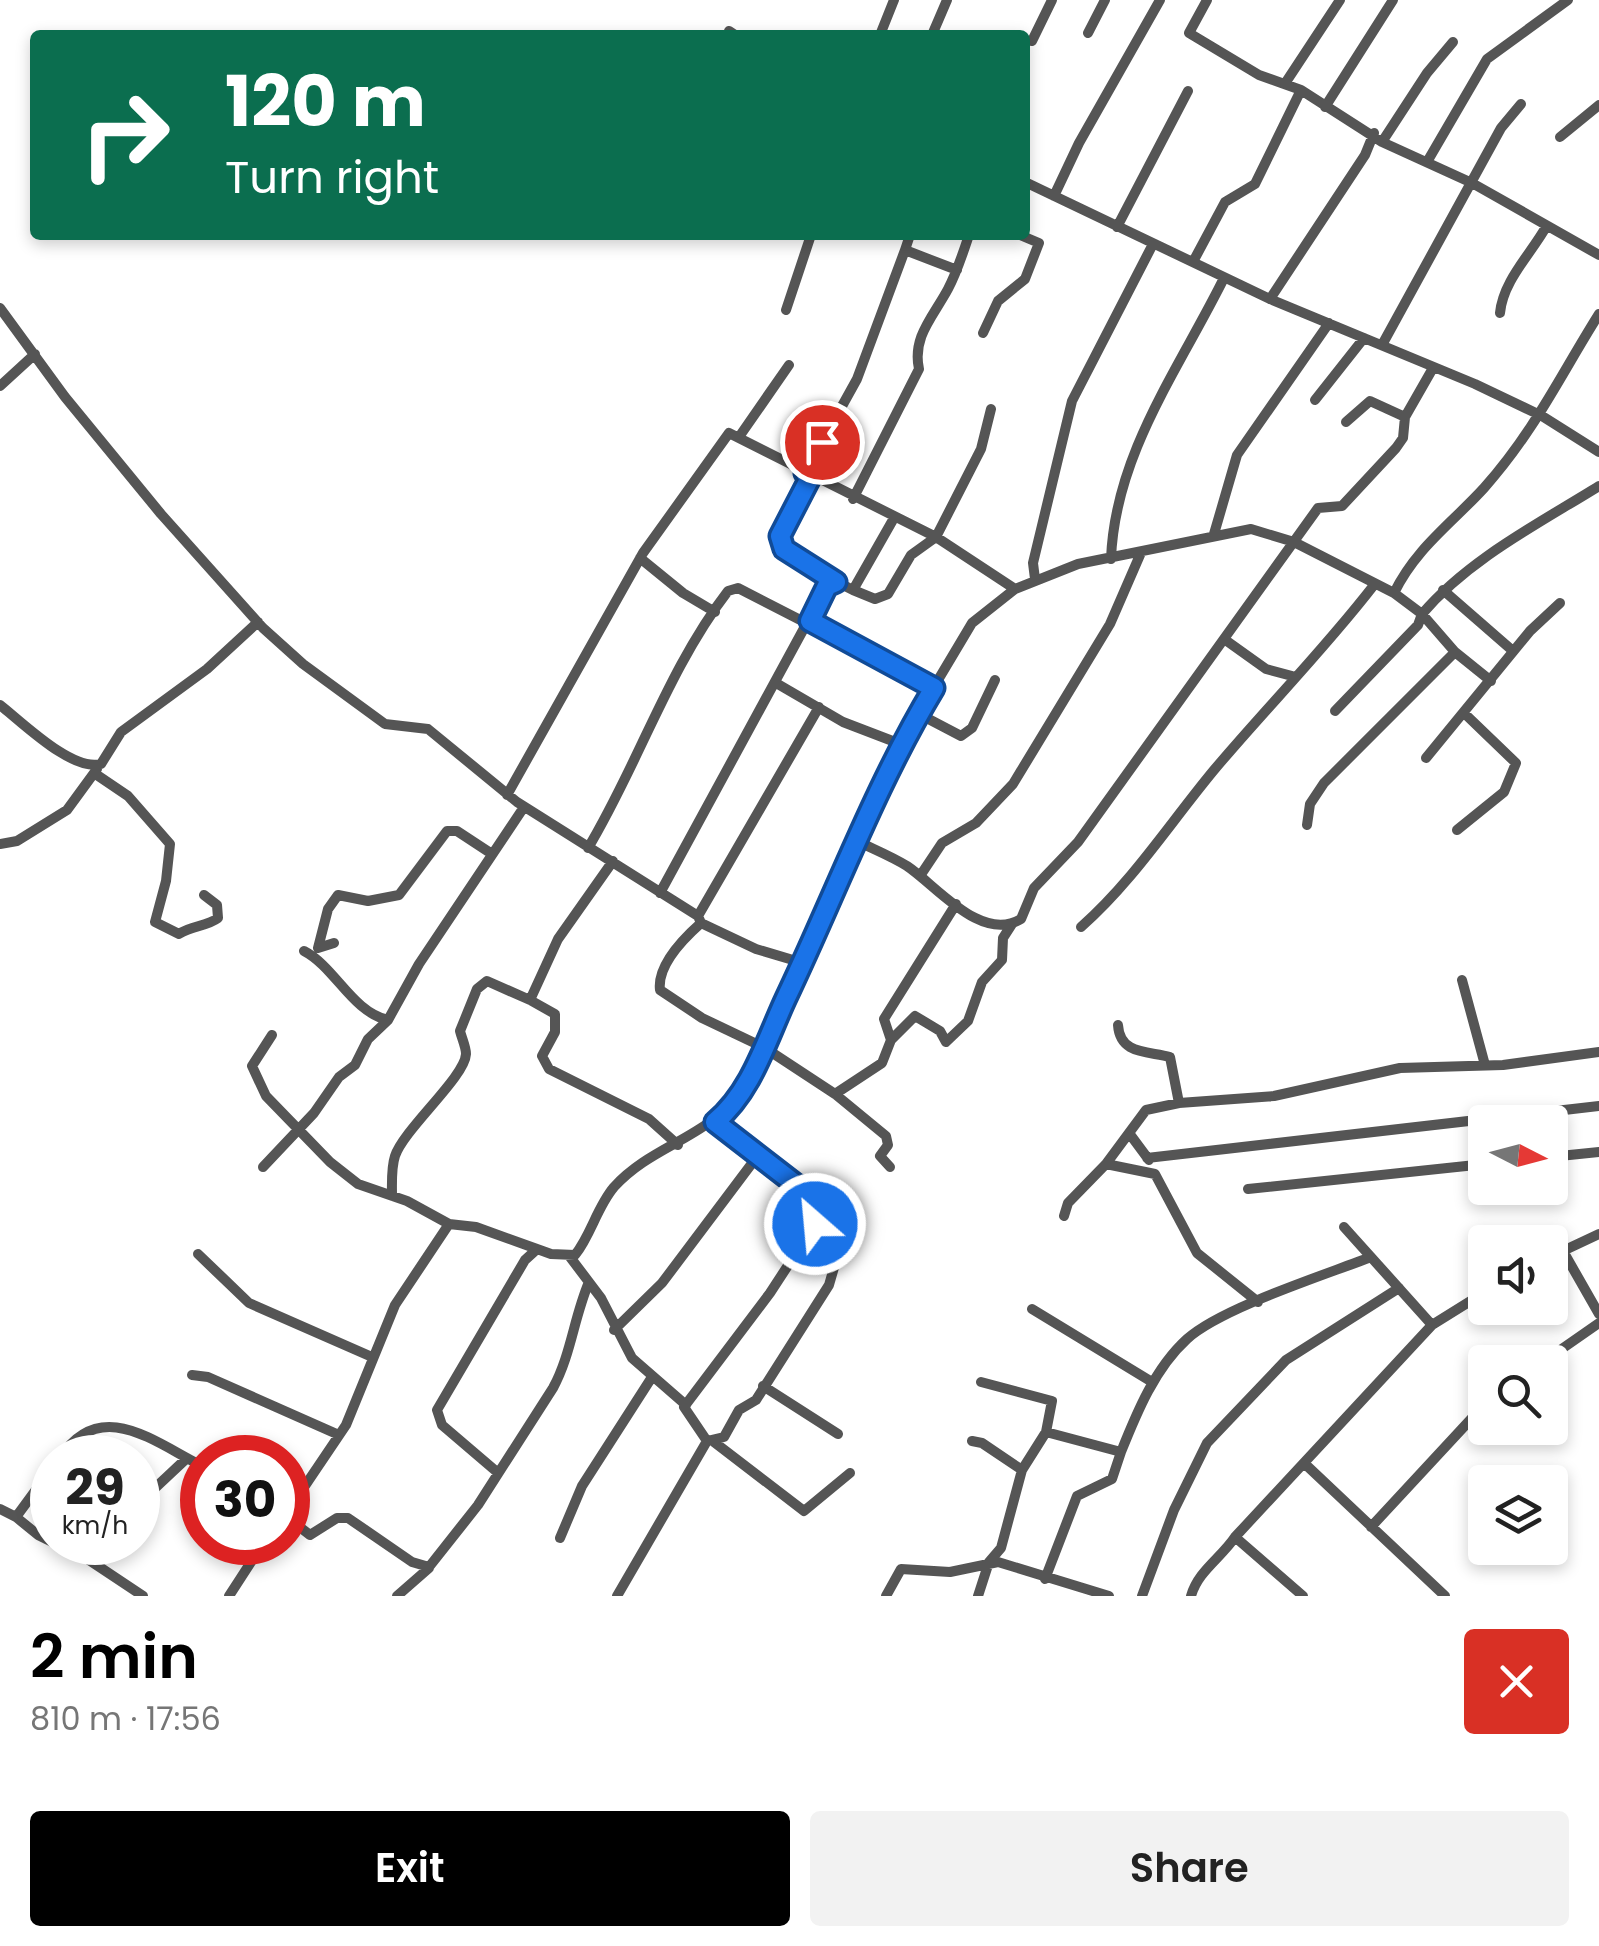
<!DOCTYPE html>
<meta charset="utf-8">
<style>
body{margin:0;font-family:Poppins,sans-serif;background:#f2f2f2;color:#222;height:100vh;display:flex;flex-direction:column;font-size:38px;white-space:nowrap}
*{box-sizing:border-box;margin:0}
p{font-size:32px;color:#767676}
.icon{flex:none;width:55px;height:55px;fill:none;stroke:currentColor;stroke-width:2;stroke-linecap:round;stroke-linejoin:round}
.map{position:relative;height:1596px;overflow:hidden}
.drawer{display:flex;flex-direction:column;background:#fff;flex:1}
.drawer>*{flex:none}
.guide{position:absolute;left:30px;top:30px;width:1000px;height:210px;border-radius:10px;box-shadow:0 5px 15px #0003;background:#0b6e4f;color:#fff;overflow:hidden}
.needle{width:65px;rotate:96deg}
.fabs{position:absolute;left:1468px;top:1105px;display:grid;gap:20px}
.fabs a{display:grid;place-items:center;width:100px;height:100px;border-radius:10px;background:#fff;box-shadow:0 5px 15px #0003;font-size:50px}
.speed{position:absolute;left:30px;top:1435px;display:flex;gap:20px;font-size:50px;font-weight:700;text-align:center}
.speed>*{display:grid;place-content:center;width:130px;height:130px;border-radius:50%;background:#fff;box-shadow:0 5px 15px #0003;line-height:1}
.speed small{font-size:25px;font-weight:400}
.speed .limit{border:15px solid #d22;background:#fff;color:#111}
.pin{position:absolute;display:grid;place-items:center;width:85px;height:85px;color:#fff;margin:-42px;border:5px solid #fff;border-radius:50%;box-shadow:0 2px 10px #0007}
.me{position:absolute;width:110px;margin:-55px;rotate:333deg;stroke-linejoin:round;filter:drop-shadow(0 0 8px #0008)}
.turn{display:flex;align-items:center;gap:35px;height:210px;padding:0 30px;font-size:45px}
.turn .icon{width:130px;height:130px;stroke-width:2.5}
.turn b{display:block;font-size:70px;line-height:85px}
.round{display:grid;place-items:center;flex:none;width:105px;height:105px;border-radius:10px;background:#f2f2f2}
.headline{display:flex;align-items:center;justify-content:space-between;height:170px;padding:0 30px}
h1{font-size:60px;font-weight:600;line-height:75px;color:#000}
.action{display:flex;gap:20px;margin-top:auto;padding:20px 30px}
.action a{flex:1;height:115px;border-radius:10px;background:#000;color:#fff;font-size:40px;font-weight:600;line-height:115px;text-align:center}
.action a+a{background:#f2f2f2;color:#222}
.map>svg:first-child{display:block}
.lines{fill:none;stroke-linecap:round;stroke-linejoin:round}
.minor{stroke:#555;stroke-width:10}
.route-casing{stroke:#114b97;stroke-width:25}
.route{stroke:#1a73e8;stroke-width:18}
</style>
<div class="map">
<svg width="1599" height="1596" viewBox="0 0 1599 1596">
<rect width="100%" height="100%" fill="#fff"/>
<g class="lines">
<path class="minor" d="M1207 0 1189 33 1259 75 1301 90 1382 142 1472 183 1599 255
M729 31 735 35
M1088 33 1105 0
M880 35 894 0
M932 35 947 0
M1032 41 1052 0
M1286 82 1340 0
M1325 107 1393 0
M1560 137 1599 105
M1382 142 1427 73 1453 42
M1427 162 1487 59 1568 0
M1025 182 1270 299 1475 384 1542 416 1599 452
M1054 196 1079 143 1160 0
M1117 227 1188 91
M910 235 905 250 957 270
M1194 260 1225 202 1255 184 1301 90
M1270 299 1365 155 1374 133
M0 308 65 397 161 514 263 628 303 664 385 724 428 729 517 802 698 916 701 923 756 949 803 963
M786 310 811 235
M1500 313C1503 281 1530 255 1546 227
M983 333 998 301 1025 279 1039 243 1020 235
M1382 345 1501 128 1521 104
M0 386 35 354
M1315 400 1364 338
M1346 422 1370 401 1405 417
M739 437 789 365
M805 473 857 379 905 250
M811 476 783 527 781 544 837 582
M853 499 919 369C912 337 933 317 948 289 957 272 963 253 969 235
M1214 534 1237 455 1329 323
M640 558 683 593 715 612
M1111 559C1115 454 1179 369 1224 278
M1035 579 1033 563 1072 401 1153 244
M853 590 875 599 888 594 911 555 936 537 981 449 991 409
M1443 590 1513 651
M1394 593C1416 548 1451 524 1484 488 1534 432 1560 376 1599 314
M1224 639 1266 669 1292 676
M1455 652 1491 681
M776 683 843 722 903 745
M0 705C22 722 72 772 101 764L121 732 207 669 258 622
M919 714 961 736 972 728 995 680
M1426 758 1530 631 1560 603
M94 773 128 796 170 844 166 881 155 922 179 934C192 925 206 927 218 918L217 905 204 895
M507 795 643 553 729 433 936 537 1015 589
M1307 825 1310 804 1324 783 1455 652 1422 614 1418 625 1335 711
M1457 830 1504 792 1516 763 1464 713
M857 841C873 849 891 856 907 866 937 886 981 943 1021 919L1034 888 1078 842 1318 508 1342 506 1396 448 1403 438 1405 417 1433 368
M0 844 17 841 67 810 97 769
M588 848C638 765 668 669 728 591L738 588 933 688
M613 861 558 939 530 1000 555 1014V1032L542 1056 549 1069 649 1119 678 1145
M920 876 942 843 976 823 1013 784 1110 624 1140 555
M660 893 827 586 837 582 853 590 894 518
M698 916 819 707
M701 923C683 939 657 966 660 990L702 1018 765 1048 835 1094 882 1063 891 1040 884 1019 956 904
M1081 927C1133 881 1170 823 1214 770 1267 707 1323 651 1374 585
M334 943 318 948 328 909 338 895 368 901 399 895 447 831H457L492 854
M304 951C335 967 352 1012 388 1020
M1462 980 1485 1065
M1118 1025C1120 1055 1148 1051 1170 1057L1179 1103 1274 1096 1400 1068 1503 1065 1599 1052
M272 1035 252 1066 266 1096 330 1162 358 1184 407 1201 449 1224 476 1227 551 1254 575 1255C591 1235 597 1207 614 1187 653 1144 708 1139 744 1088L910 727 972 623 1015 589 1078 564 1251 529 1294 542 1394 593 1422 614C1469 559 1538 524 1599 486
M891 1040 915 1016 940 1031 946 1042 968 1021 982 982 1002 960 1003 938 1012 924
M835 1094 886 1136 888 1145 880 1156 890 1167
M715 1122 759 1161 853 1221
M1129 1133 1149 1160
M1550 1157 1599 1152
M1147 1158 1599 1106
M1106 1164 1146 1110 1179 1103
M263 1167 314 1113 339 1077 355 1065 368 1039 388 1020 419 964 524 807
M1248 1189 1485 1164
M392 1196C392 1183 391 1168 395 1156 404 1129 465 1077 466 1054 466 1047 462 1039 460 1031L477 989 487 981 530 1000
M1064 1216 1068 1203 1106 1164 1155 1174 1197 1253 1258 1302
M1344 1227 1432 1325
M1563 1251 1599 1314
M198 1254 249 1303 372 1357
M570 1257 601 1298 632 1358 686 1405
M1550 1257 1599 1234
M1032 1309 1152 1382
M614 1330 662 1283 756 1158
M1543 1362 1599 1323
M192 1375 208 1377 339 1435
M981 1382 1052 1401 1046 1432
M763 1386 838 1434
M707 1441 724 1437 739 1410 756 1400 829 1285 835 1264 818 1239 815 1224
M972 1441 982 1443 1022 1470 1046 1432 1121 1452C1137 1412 1155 1368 1187 1339 1221 1308 1325 1275 1371 1257
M714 1442 804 1511 850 1473
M60 1458C100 1396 154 1442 202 1466
M1304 1463 1445 1596
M52 1468 16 1517 38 1535 89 1560 101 1542
M497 1472 442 1425 437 1410 525 1260 536 1250
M138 1504 187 1458
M0 1509 16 1517
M288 1511 346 1425 395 1305 449 1224
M288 1518 310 1535 337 1518H348L412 1562 429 1567 478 1505 553 1388C571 1355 574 1317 589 1282
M1371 1527 1485 1404
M1235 1537 1303 1596
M560 1538 582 1486 652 1377
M89 1560 143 1596
M1045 1579 1077 1496 1112 1479 1121 1452
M229 1596 264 1542
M397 1596 429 1568
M617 1596 707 1441 684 1407 770 1293 815 1224 821 1204
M886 1596 901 1569 950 1572 998 1562 1109 1596
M978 1596 989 1562 1001 1548 1022 1470
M1142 1596 1174 1510 1207 1443 1286 1360 1399 1288
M1191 1596C1198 1571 1221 1558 1235 1537L1432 1325 1485 1292"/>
</g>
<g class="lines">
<defs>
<path id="route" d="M815 1224 821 1204 715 1122C752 1091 766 1041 786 998 835 895 875 786 934 688L810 621 827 586 836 582 784 549 780 536 811 476 805 473 822 442"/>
</defs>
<use href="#route" class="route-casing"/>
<use href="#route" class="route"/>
</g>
</svg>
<div class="fabs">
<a><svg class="needle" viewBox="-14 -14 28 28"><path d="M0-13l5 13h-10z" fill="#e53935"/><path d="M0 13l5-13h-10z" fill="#767676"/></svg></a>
<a><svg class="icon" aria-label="sound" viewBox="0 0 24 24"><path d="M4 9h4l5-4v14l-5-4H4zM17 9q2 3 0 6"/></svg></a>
<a><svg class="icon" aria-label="search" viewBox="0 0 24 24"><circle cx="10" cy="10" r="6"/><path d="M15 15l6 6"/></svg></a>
<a><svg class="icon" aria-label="layers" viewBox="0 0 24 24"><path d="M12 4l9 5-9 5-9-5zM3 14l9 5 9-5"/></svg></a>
</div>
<div class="speed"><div>29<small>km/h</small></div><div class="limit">30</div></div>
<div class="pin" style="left:822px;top:442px;background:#d93025"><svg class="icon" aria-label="arrive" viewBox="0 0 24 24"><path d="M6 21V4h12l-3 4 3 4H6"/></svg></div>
<svg class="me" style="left:815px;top:1224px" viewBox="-20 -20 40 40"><circle r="17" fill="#1a73e8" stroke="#fff" stroke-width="3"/><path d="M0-11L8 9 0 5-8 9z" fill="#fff"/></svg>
<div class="guide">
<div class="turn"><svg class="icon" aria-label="right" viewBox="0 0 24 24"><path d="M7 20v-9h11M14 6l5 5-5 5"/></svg><div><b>120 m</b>Turn right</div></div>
</div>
</div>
<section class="drawer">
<div class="headline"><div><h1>2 min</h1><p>810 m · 17:56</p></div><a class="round" style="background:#d93025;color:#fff"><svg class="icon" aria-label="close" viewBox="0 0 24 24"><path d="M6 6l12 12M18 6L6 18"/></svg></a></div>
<div class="action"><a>Exit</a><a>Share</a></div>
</section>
